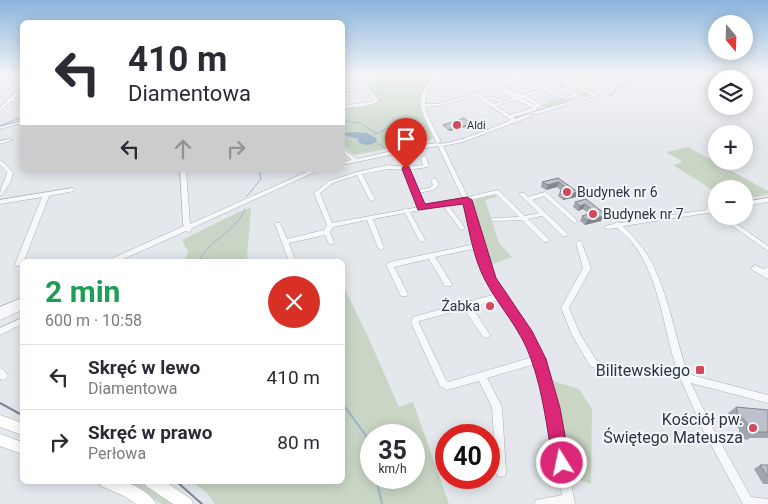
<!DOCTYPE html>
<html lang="pl">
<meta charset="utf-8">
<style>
body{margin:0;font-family:Roboto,sans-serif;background:#f2f2f3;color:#2b2b33;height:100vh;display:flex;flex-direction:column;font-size:19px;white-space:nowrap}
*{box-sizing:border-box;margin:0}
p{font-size:16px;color:#7c7c81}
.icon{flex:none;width:28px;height:28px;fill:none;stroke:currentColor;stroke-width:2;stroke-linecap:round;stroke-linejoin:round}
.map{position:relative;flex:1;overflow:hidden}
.side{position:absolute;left:20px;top:259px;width:325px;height:225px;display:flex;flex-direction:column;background:#fff;border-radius:8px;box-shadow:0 2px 12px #0003}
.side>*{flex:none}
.hud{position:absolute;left:20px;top:20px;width:325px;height:152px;border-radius:8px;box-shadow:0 2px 12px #0003;background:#fff;color:#2b2b33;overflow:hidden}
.needle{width:32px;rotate:161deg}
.fabs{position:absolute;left:708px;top:15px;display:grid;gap:10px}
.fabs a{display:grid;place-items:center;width:45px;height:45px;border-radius:50%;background:#fff;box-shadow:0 2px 12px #0003;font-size:25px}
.speed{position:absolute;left:360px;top:424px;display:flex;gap:10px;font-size:25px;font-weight:700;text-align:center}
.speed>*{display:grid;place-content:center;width:65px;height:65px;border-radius:50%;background:#fff;box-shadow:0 2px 12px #0003;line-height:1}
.speed small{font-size:12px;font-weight:400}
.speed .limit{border:8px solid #d22;background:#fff;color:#111}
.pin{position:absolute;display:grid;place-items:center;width:42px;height:42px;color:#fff;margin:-51px -21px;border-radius:50% 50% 50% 0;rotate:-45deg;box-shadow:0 0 5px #0007}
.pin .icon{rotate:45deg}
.me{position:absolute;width:55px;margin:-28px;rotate:350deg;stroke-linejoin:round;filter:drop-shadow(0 0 4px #0008)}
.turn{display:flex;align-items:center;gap:18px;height:105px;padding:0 25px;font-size:22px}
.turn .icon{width:65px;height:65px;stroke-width:2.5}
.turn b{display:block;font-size:35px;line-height:42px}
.lanes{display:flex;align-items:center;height:48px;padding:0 25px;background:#0003;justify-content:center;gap:25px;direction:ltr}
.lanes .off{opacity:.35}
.round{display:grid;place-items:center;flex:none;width:52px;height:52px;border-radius:26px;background:#f2f2f3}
.head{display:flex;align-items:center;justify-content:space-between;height:85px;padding:0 25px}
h1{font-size:30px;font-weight:700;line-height:38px;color:#1e9e55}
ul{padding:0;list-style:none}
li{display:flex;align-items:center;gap:15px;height:65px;padding:0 25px;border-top:1px solid #e1e1e2}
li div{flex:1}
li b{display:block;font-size:19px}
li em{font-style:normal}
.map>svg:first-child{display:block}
.green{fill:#c9d6c5;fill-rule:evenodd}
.water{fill:#9fb4cc}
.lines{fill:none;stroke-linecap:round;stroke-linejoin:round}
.stream-far1{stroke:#9fb4cc;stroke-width:1}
.stream{stroke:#9fb4cc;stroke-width:2}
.minor-casing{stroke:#a9aeb7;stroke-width:1}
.major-casing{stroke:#a3abb8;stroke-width:1}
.minor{fill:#f7f8fa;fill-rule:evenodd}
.major{fill:#fff;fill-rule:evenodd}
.tram{stroke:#7d8696;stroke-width:2}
.wall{fill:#a1a5ae}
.shaded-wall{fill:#83868d}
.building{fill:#bbc0ca;stroke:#83868d}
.route{fill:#db2777;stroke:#8e194d}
.poi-dot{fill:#d1495b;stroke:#f4f6f9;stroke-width:2}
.labels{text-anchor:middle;stroke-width:4;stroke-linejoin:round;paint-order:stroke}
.far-poi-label{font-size:11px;fill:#2b3445;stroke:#f4f6f9;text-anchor:start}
.poi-label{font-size:14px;fill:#2b3445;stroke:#f4f6f9;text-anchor:start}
.near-poi-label{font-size:16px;fill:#2b3445;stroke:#f4f6f9;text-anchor:end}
</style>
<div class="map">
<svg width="768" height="504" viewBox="0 0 768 504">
<rect width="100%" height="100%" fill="#e4e7ec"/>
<path class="green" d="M405 75H434C410 105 422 108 433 138L428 141 354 155 343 145 342 108 378 101 379 96 370 91 365 84Z
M543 75 591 94 539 111 529 112 515 119 512 118 544 107 542 105 550 103 546 100C552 98 561 98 567 100L561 102 581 97 578 95 584 93 568 85 561 87 555 84 561 82Z
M688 147 768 191V194L744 200V189H716V192L673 165 683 162 666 152Z
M495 195 497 197 485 200 499 243 512 257 490 265 478 218 471 201Z
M251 208 247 257 250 261H184L188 252 182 240 239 212Z
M343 285 369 339 399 407 413 402 449 504H215L208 494 191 481H342ZM371 435H414V478H371Z
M553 381 579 389 592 409 591 484 570 477Z
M121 481H139L175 504H162Z"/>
<path class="water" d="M352 132 367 133 376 138 377 142 368 145 359 143 358 139 344 135V133Z"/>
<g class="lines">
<path class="stream-far1" d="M751 84 768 79
M607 95H613L616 88 634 82 628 79 629 75
M17 99 22 95
M342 121 360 123 376 133
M0 126 22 117
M375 134 403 121
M378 144 384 147
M247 196 261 179 259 170
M199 261C209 239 237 232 245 209"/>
<path class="stream" d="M342 403 367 437 371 457
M376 478 382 504"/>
<defs>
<path id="minor" d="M3 75H8L22 82V84L0 91V89L19 83Z
M355 75H359L379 101C370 107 354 107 342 108V106L375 101 368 92 342 96V94L367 90 357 77 342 80V78Z
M375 75H390L381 78Z
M435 75H439C431 84 425 92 425 104H438L492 89 519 75H524L521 77 526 75H533L579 95 566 99 546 91 527 96 542 105 536 108 537 109V110L513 117 515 119 530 114 532 115V116L463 142 443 146 468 197 497 190 499 191 525 216 539 213 520 195V193H524L528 197 545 192 547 193 578 221 575 223 573 222 544 196 532 200 568 234 567 236H563L542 216 528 219 548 238 549 240 548 242H544L522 220 492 221 491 220 492 219 494 218 519 217 496 194 470 200 488 263 493 278 531 333 542 359 557 408 575 504H534L536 500 562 495 547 408 535 364 487 378 502 407 506 472 505 476 501 477 497 476 496 472 492 407 479 381 447 390 440 386 411 323 413 317 496 294 486 279 477 248 435 257 452 284 451 286H445L429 259 394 267 408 294 407 296H401L386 265 390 262 475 244 465 202 448 205 465 228 462 230 460 229 443 206 410 212 425 240 422 242 419 240 405 213 373 219 384 248 381 250 378 248 367 220 333 227 330 232 334 242 333 244H329L325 235 289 243 295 261H289L275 224 276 223H280L287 239 324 230 327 225 314 193 329 181 357 172 388 165 406 167 423 165 421 158 424 156 426 157 429 166 428 167 409 170 417 190 429 188 433 185 431 180 432 179 434 178 436 179 439 185 433 190 419 193 424 206 463 199 438 146 409 151 342 165V162L351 160V159L342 152V148L357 159 409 147 437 143C448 147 497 126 511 120L476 96 438 106 425 107 428 116 441 142 437 143 427 124 420 106 421 105C420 93 427 84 435 75ZM530 76 573 95 566 97 525 78ZM521 77V79L543 89 521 95 507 88H500ZM500 88V90L512 98 502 102 501 100 493 97 484 98 480 95 494 91ZM521 98H523L536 105H534ZM492 99 500 102 494 104 487 100ZM515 100H517L533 108 510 115 496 106ZM388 169 404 170 419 207 408 209 406 208 403 210 332 223 320 193 333 183 357 175 369 199 372 201 374 200 375 199 362 174ZM500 299 524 337 533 357 448 382 446 380 419 323V321L464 309 483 337 486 338 489 337 490 335 472 307Z
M547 75H552L598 95 538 114H534V112L592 95Z
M21 86H22V89L14 99H18L22 102V105L16 101H11L0 112V108Z
M22 121V123L0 129V127Z
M9 139 13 140 0 144V141Z
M0 160 2 161 13 172 11 181 2 195 0 196C0 187 5 181 7 172L0 165Z
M180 170H186L190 224 311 170H319L192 228 191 231 189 232 186 231 119 261H110L111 259 184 226 183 223Z
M72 188 75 190 74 191 49 196 24 261H22V264L19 266H16L15 264 42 197 0 204V200Z
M768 198V202L744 206V202Z
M709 206 716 207V211L712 210 716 213V216H726L768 246V251L718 216H714L708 213 623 226C633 236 641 245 648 256 669 292 674 335 688 374L768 395V403L691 383 711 425 751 497 768 499V504H743L704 432 681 380 672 376 662 374H615L604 371 590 366 572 335 561 308 583 268 576 243 579 241H581L591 268 569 308 580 334 596 360 604 364 615 366H662L677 370C663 328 660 277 631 241 627 236 621 232 617 228L607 229 604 227 605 226 614 224 617 222 620 223 706 210 707 207Z
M755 265 763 269 768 267V279L752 270 751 268Z
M22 298V310L0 320V313L4 312 0 313V307Z
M22 318V324L0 335V328Z
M0 368C4 369 6 372 8 376L6 379 3 380 0 379Z"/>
<path id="major" d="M0 415 22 423V435L0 427Z
M0 434 22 442V454L0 446Z
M99 481C107 481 116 480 124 482 134 484 152 494 156 504H136L124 496 101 486Z
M144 481H164L191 499 193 504H173L146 486Z"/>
</defs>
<use href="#minor" class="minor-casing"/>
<use href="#major" class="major-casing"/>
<use href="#minor" class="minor"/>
<use href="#major" class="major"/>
<path class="tram" d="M0 403 22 415
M176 481 202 504"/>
</g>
<path class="wall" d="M558 178 576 197 563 200 558 196 560 191H561L557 187 546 190 541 187 542 182Z
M586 199 601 221 585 225 580 221 582 216 589 214 583 209 578 211 573 207 575 202Z
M736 407 768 410V438H750L747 440 739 437V429L730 418 728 413Z
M760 465H768V484H763L754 469Z"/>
<path class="shaded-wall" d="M471 124V126L449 131V130Z
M559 182 557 187 546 190 548 185Z
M578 192 576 197 563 200 565 195Z
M585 204 583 209 578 211 580 206Z
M604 216 601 221 585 225 587 220Z"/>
<path class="building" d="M464 118 471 124 449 130 443 125Z
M558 178 578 192 565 195 560 191 567 189 559 182 548 185 542 182Z
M586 199 604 213V216L587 220 582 216 595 212 585 204 580 206 575 202Z
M736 407 768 410V432H757L755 434 747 431V423L737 412Z
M760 465H768V477Z"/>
<linearGradient id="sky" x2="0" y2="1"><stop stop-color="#8bb4dd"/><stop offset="0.51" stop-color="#f3f4f6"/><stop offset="1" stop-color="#f3f4f6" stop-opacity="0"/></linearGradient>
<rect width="768" height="146" fill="url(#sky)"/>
<path class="route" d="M403 167H409L410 169 425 204 467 197 472 200 496 278 532 331 546 359 560 408 570 463 568 469 562 472 555 469 553 463C547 428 543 392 531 359 521 329 499 307 485 280 473 257 469 229 463 204L418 210 402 169Z"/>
<g class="poi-dot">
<circle cx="457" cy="125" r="5"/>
<circle cx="567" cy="192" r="5"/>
<circle cx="593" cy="214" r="5"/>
<circle cx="490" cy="306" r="5"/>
<rect x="695" y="365" width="10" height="10" rx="2.5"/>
<circle cx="753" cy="428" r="5"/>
</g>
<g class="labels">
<g class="far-poi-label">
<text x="467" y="129">Aldi</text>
</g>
<g class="poi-label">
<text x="577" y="197">Budynek nr 6</text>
<text x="603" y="219">Budynek nr 7</text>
<text x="480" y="311" text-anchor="end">Żabka</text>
</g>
<g class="near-poi-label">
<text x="690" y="376">Bilitewskiego</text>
<text x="743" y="425">Kościół pw.<tspan x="743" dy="18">Świętego Mateusza</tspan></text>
</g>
</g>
</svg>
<div class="fabs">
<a><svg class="needle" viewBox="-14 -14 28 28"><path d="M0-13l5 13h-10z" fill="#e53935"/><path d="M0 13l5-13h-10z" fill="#7c7c81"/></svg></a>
<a><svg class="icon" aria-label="layers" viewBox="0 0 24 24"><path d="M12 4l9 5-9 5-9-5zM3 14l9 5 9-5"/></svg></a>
<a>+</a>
<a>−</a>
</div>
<div class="speed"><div>35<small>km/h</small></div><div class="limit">40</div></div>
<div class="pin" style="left:406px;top:169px;background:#d93025"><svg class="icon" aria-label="arrive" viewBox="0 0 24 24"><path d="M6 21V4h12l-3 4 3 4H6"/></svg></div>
<svg class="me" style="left:562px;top:463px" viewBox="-20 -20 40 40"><circle r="17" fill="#db2777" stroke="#fff" stroke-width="3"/><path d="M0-11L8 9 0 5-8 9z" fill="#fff"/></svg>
<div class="hud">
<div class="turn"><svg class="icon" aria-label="left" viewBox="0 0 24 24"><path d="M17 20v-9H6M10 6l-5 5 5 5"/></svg><div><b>410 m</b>Diamentowa</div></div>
<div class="lanes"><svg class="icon" aria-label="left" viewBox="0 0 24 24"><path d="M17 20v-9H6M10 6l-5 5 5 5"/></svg><svg class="icon off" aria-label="ahead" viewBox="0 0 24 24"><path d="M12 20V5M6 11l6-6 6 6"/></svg><svg class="icon off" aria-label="right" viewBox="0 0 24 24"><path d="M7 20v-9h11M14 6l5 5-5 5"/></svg></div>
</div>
<section class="side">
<div class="head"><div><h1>2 min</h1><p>600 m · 10:58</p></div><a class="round" style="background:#d93025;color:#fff"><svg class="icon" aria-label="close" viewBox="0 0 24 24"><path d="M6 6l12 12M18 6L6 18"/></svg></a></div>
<ul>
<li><svg class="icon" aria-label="left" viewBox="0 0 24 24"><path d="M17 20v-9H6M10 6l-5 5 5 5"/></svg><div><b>Skręć w lewo</b><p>Diamentowa</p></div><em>410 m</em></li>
<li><svg class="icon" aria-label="right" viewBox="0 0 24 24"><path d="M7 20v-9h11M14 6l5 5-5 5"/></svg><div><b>Skręć w prawo</b><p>Perłowa</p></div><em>80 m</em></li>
</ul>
</section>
</div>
